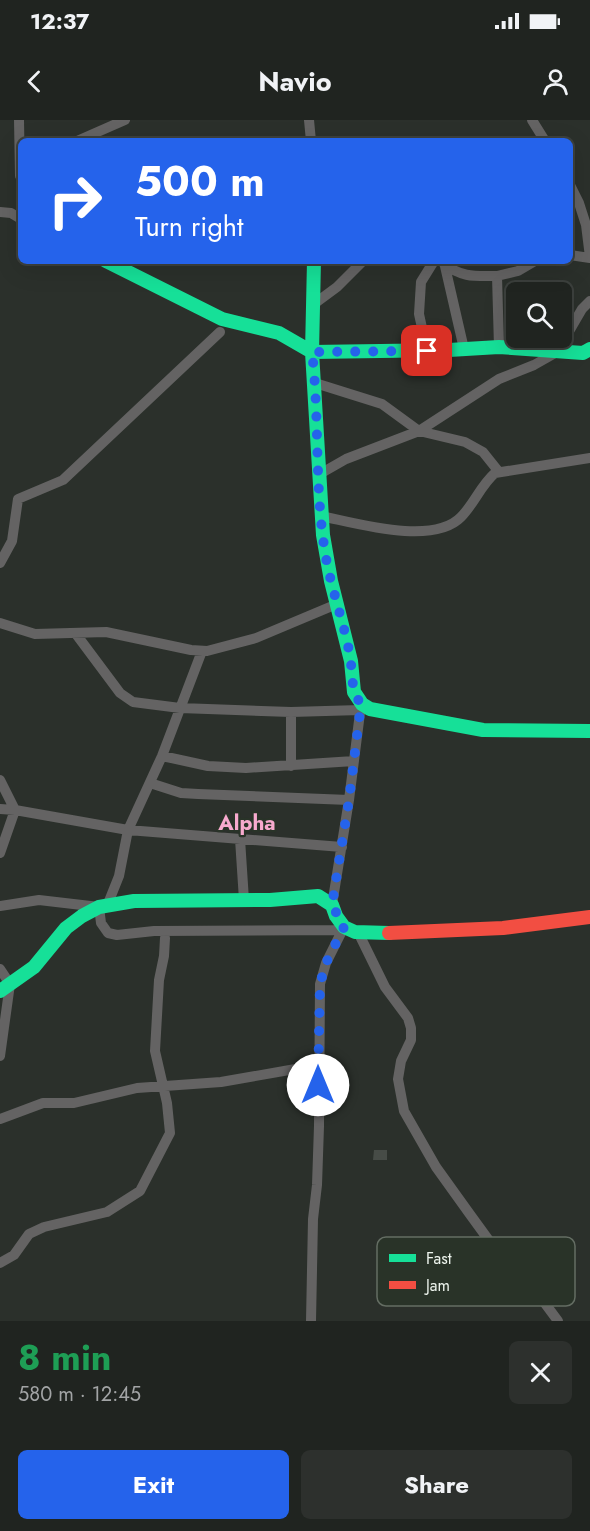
<!DOCTYPE html>
<meta charset="utf-8">
<style>
body{margin:0;font-family:Jost,sans-serif;background:#2d302d;color:#f1f3f6;height:100vh;display:flex;flex-direction:column;font-size:22px;white-space:nowrap}
*{box-sizing:border-box;margin:0}
p{font-size:20px;color:#a2a4a5}
.icon{flex:none;width:33px;height:33px;fill:none;stroke:currentColor;stroke-width:2;stroke-linecap:round;stroke-linejoin:round}
.map{position:relative;height:1201px;overflow:hidden}
.side{display:flex;flex-direction:column;background:#202420;flex:1}
.side>*{flex:none}
.hud{position:absolute;left:18px;top:18px;width:555px;height:126px;border-radius:9px;box-shadow:0 6px 24px #0002,0 0 0 2px #3d413e;background:#2563eb;color:#fff;overflow:hidden}
.tools{position:absolute;left:506px;top:162px;display:grid;gap:12px}
.tools a{display:grid;place-items:center;width:66px;height:66px;border-radius:9px;background:#202420;box-shadow:0 6px 24px #0002,0 0 0 2px #3d413e;font-size:30px}
.pin{position:absolute;display:grid;place-items:center;width:51px;height:51px;color:#fff;margin:-26px;border-radius:12px;box-shadow:0 3px 9px #0006}
.me{position:absolute;width:66px;margin:-33px;rotate:0deg;stroke-linejoin:round;filter:drop-shadow(0 0 4px #0008)}
.turn{display:flex;align-items:center;gap:21px;height:126px;padding:0 18px;font-size:27px}
.turn .icon{width:78px;height:78px;stroke-width:2.5}
.turn b{display:block;font-size:42px;line-height:51px}
.round{display:grid;place-items:center;flex:none;width:63px;height:63px;border-radius:9px;background:#2d302d}
.overview{display:flex;align-items:center;justify-content:space-between;height:102px;padding:0 18px}
h1{font-size:36px;font-weight:700;line-height:45px;color:#1e9e55}
.primary-button{display:flex;gap:12px;margin-top:auto;padding:12px 18px}
.primary-button a{flex:1;height:69px;border-radius:9px;background:#2563eb;color:#fff;font-size:24px;font-weight:700;line-height:69px;text-align:center}
.primary-button a+a{background:#2d302d;color:#f1f3f6}
.status{display:flex;justify-content:space-between;align-items:center;height:42px;padding:0 30px;background:#202420;direction:ltr}
.status svg{height:16px;fill:currentColor}
header{display:flex;justify-content:space-between;align-items:center;height:78px;padding:0 18px;background:#202420;font-size:27px;font-weight:700}
.map>svg:first-child{display:block}
.building{fill:#474c47}
.lines{fill:none;stroke-linecap:round;stroke-linejoin:round}
.street{stroke:#646363;stroke-width:10}
.fast{stroke:#16e098;stroke-width:14}
.jam{stroke:#f24e42;stroke-width:14}
.route{stroke:#2563eb;stroke-width:10;stroke-dasharray:0 18}
.labels{text-anchor:middle;stroke-width:4.5;stroke-linejoin:round;paint-order:stroke}
.quarter-label{font-size:21px;font-weight:bold;fill:#f7aace;stroke:#293328}
.key{fill:#293328;stroke:#646d63;stroke-width:1.5}
.key-label{font-size:16px;fill:#edf4ed}
</style>
<div class="status"><b>12:37</b><svg viewBox="0 0 49 12"><path d="M0 12V9h3v3zM5 12V6h3v6zM10 12V3h3v9zM15 12V0h3v12zM26 1h20v11H26zM47 4h2v5h-2z"/></svg></div>
<header><svg class="icon" aria-label="back" viewBox="0 0 24 24"><path d="M15 5l-7 7 7 7"/></svg>Navio<svg class="icon" aria-label="person" viewBox="0 0 24 24"><circle cx="12" cy="8" r="4"/><path d="M4 21q1-7 8-7t8 7"/></svg></header>
<div class="map">
<svg width="590" height="1201" viewBox="0 0 590 1201">
<rect width="100%" height="100%" fill="#2b302b"/>
<path class="building" d="M374 1030H387V1040H373Z"/>
<g class="lines">
<path class="street" d="M19 0 20 56
M309 0 311 21
M532 0 545 21
M77 21 125 0
M21 55V91
M570 65 579 83 586 105 590 107
M0 92 11 93 21 99
M586 105 590 137
M570 135 590 138
M444 142 464 229
M444 144C463 158 475 156 497 156L499 227
M497 156 518 151 535 141
M314 184 337 167 363 141
M427 231 419 194 421 162 434 141
M315 263 382 284 419 311 465 322 483 332 499 352
M318 355 346 339 419 311 499 259 534 245 557 232 582 189 590 181
M321 396C356 403 433 426 461 397 474 384 481 365 495 353L590 338
M0 443 12 421 18 379 63 360 220 212
M0 503 35 514 106 512 191 530 207 531 256 518 337 484
M76 514 120 573 133 582 180 588 291 592 360 590
M162 636 208 646 246 648 354 641
M291 646V592
M0 660 15 690 0 733
M150 663 181 673 198 674 349 680
M0 689 15 690 128 710 342 727
M240 719 244 780
M332 785 349 680 361 585
M0 786 39 780 99 787 101 803 108 813 117 815 154 811 342 810
M107 786 119 756 128 710 162 636 202 531
M358 812 385 867 408 898 411 908V920L401 941 398 959 404 991 436 1047 469 1093 501 1137 538 1174 558 1201
M0 849 10 864 0 936
M0 999 43 983H74L137 968 221 962 318 945
M0 1143 14 1135 29 1114 44 1107 107 1092 140 1071 170 1013 167 983 155 931 159 860 164 836 165 818
M311 1201 313 1099 317 1065 319 1006 320 864 326 843 344 807"/>
<path class="fast" d="M106 141 222 199 279 213 312 232 449 230 499 227 583 233 590 229
M314 141 312 232 323 415 331 461 351 541 354 572 362 584 370 589 483 610 590 611
M0 871 34 847 66 808 82 796 99 787 134 781 270 780 318 776 332 785 336 796 344 807 355 812 389 813"/>
<path class="jam" d="M389 813 503 808 590 797"/>
</g>
<g class="lines">
<path class="route" d="M318 965 320 864 326 843 344 807 332 785 349 680 361 584C350 570 353 553 350 536 344 503 332 471 326 438 314 370 320 301 312 232L427 231"/>
</g>
<g class="labels">
<g class="quarter-label">
<text x="247" y="710">Alpha</text>
</g>
</g>
<rect x="377" y="1117" width="198" height="69" rx="9" class="key"/>
<rect x="389" y="1134" width="27" height="8" fill="#16e098"/>
<rect x="389" y="1161" width="27" height="8" fill="#f24e42"/>
<g class="key-label">
<text x="426" y="1144">Fast</text>
<text x="426" y="1171">Jam</text>
</g>
</svg>
<div class="tools">
<a><svg class="icon" aria-label="search" viewBox="0 0 24 24"><circle cx="10" cy="10" r="6"/><path d="M15 15l6 6"/></svg></a>
</div>
<div class="pin" style="left:427px;top:231px;background:#d93025"><svg class="icon" aria-label="arrive" viewBox="0 0 24 24"><path d="M6 21V4h12l-3 4 3 4H6"/></svg></div>
<svg class="me" style="left:318px;top:965px" viewBox="-20 -20 40 40"><circle r="19" fill="#fff"/><path d="M0-13L10 11 0 6-10 11z" fill="#2563eb"/></svg>
<div class="hud">
<div class="turn"><svg class="icon" aria-label="right" viewBox="0 0 24 24"><path d="M7 20v-9h11M14 6l5 5-5 5"/></svg><div><b>500 m</b>Turn right</div></div>
</div>
</div>
<section class="side">
<div class="overview"><div><h1>8 min</h1><p>580 m · 12:45</p></div><a class="round"><svg class="icon" aria-label="close" viewBox="0 0 24 24"><path d="M6 6l12 12M18 6L6 18"/></svg></a></div>
<div class="primary-button"><a>Exit</a><a>Share</a></div>
</section>
